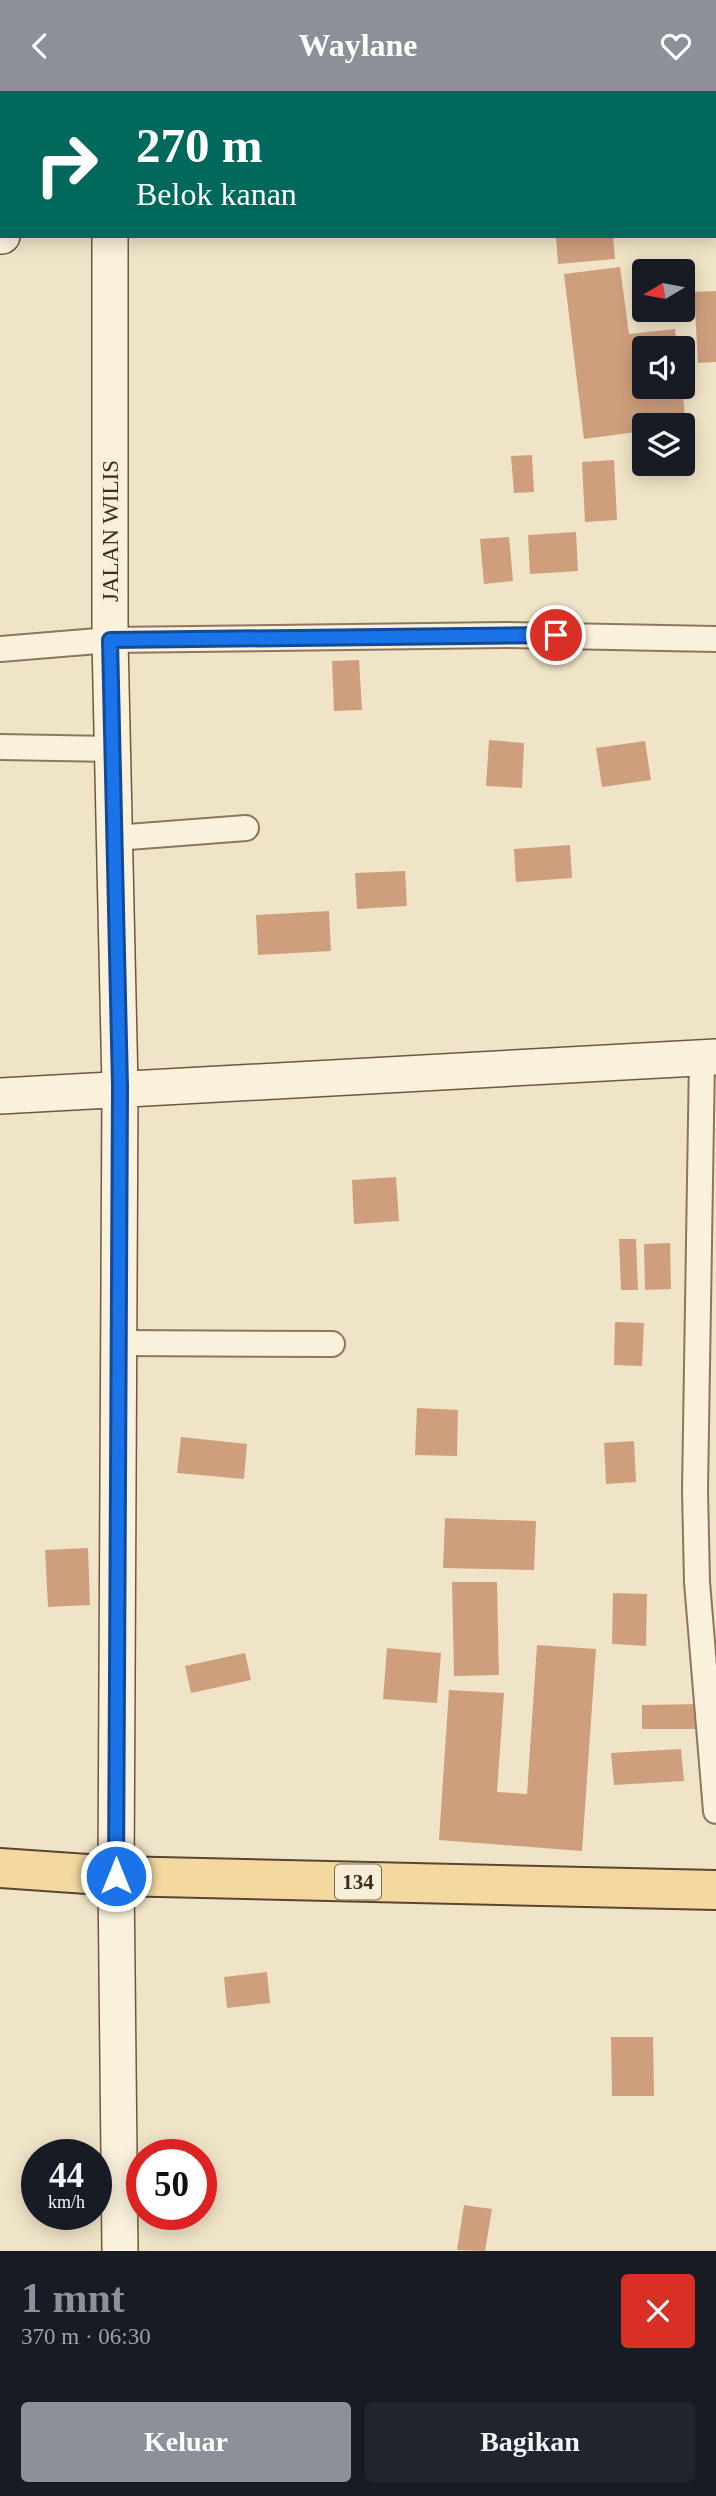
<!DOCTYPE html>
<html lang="id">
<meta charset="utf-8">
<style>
body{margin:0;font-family:"Times New Roman",serif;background:#20242c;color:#f1f3f6;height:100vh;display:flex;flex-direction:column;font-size:26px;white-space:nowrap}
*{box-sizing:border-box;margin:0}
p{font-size:23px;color:#9ea1a6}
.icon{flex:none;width:38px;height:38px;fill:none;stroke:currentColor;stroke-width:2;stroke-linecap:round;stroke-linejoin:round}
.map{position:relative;height:2160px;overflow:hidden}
.drawer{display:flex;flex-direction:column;background:#171b24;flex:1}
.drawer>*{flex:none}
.hud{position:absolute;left:0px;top:0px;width:718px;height:147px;box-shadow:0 4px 18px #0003;background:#00695c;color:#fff;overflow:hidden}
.needle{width:46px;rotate:260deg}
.controls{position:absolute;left:632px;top:168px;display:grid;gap:14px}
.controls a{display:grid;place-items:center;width:63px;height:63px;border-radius:7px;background:#171b24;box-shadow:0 4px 18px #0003;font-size:35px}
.speed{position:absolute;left:21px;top:2048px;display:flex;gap:14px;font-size:35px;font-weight:700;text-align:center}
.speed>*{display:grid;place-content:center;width:91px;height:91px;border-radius:50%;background:#171b24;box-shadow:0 4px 18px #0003;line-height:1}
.speed small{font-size:18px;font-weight:400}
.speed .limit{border:10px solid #d22;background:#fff;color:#111}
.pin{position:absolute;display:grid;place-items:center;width:60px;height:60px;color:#fff;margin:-30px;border:4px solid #fff;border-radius:50%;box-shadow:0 2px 7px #0007}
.me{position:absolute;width:77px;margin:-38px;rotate:0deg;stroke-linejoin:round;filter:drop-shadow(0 0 5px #0008)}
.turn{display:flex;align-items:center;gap:24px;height:147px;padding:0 21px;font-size:32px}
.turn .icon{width:91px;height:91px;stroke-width:2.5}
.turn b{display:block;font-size:49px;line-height:60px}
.round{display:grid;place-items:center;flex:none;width:74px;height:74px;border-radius:7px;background:#20242c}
.summary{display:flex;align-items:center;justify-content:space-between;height:119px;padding:0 21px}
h1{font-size:42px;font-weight:800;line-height:52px;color:#8c9099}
.action{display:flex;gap:14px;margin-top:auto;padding:14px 21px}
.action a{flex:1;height:80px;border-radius:7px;background:#8c9099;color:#fff;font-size:28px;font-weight:800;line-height:80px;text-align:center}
.action a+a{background:#20242c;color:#f1f3f6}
header{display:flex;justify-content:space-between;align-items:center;height:91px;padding:0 21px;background:#8c9099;color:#fff;font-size:32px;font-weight:800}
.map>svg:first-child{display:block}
.building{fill:#cf9f7d}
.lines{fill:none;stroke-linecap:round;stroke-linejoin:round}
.minor-casing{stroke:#8d765c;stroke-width:28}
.secondary-casing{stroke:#6f573f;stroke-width:38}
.primary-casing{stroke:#5b4430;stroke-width:42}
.minor{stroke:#faf1dc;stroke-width:24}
.secondary{stroke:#faf1dc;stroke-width:35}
.primary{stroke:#f3d9a0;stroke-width:38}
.route-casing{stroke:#114b97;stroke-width:18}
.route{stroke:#1a73e8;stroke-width:12}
.labels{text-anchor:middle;stroke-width:7;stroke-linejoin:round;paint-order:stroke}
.shield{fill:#f7eed8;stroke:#756857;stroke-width:2}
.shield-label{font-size:21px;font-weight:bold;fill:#3d2e20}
.street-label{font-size:23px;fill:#3d2e20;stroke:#f7eed8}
</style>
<header><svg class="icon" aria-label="back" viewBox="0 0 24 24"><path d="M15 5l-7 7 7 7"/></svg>Waylane<svg class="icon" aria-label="heart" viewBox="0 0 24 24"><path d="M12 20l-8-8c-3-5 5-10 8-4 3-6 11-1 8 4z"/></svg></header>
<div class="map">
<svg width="716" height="2160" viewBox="0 0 716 2160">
<rect width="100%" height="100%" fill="#f0e4c8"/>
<path class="building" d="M556 145H613L615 168 558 173Z
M620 176 629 243 675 238 677 257H644V296H682L686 335 644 334V340L584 348 564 183Z
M716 200V271L698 272 694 201Z
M532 364 534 401 514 402 511 365Z
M614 369 617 429 585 431 582 371Z
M576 441 578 480 530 483 528 444Z
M509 446 513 490 484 493 480 448Z
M359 569 362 619 334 620 332 570Z
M489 649 524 652 522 697 486 695Z
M645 650 651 689 602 696 596 657Z
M570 754 572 787 516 791 514 758Z
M405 780 407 815 357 818 355 782Z
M329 820 331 860 258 864 256 824Z
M396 1086 399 1130 354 1133 352 1089Z
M619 1148H636L638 1199H621Z
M670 1152 671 1198 645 1199 644 1153Z
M615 1231 644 1232 642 1275 614 1274Z
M417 1317 458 1319 457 1365 415 1364Z
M181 1346 247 1353 244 1388 177 1382Z
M634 1350 636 1391 606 1393 604 1352Z
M445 1427 536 1430 534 1479 443 1477Z
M88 1457 90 1514 48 1516 45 1459Z
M452 1491H497L499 1584 454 1585Z
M613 1502 647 1503 646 1555 612 1553Z
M537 1554 596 1558 582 1760 439 1749 449 1599 504 1602 497 1701 527 1703Z
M387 1557 441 1562 437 1612 383 1608Z
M245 1562 251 1589 191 1602 185 1575Z
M702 1613 701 1638H642V1614Z
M681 1658 684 1690 614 1694 611 1662Z
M267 1881 270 1912 227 1917 224 1886Z
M611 1946H653L654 2005H612Z
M464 2114 492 2118 485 2160 457 2159Z"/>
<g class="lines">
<defs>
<path id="minor" d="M0 558 110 549 504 544 716 548
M0 656 113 658
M115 747 246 737
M702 967 695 1399 697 1491 716 1720
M119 1252 332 1253"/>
<path id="secondary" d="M106 0V2
M0 145H2
M110 145V549L120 996 116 1785 120 2160
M0 1005 716 966"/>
<path id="primary" d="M0 1777 116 1785 716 1799"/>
</defs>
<use href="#minor" class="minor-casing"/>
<use href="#secondary" class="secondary-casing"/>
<use href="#primary" class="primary-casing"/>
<use href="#minor" class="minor"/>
<use href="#secondary" class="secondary"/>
<use href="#primary" class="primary"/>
</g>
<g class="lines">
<defs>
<path id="route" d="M116 1785 120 996 110 549 556 544"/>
</defs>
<use href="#route" class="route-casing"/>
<use href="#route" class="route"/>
</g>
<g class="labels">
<rect class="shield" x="335" y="1773.5" width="46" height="35" rx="5"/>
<g class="shield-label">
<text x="358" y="1798">134</text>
</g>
<g class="street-label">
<text transform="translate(110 440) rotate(-90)" y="8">JALAN WILIS</text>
</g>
</g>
</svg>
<div class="controls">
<a><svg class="needle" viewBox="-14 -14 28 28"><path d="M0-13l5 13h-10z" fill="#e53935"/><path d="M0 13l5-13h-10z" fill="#9ea1a6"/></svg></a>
<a><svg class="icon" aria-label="sound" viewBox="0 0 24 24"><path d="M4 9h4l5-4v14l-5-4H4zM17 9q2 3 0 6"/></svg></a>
<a><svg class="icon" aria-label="layers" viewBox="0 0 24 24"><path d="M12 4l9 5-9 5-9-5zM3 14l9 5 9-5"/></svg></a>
</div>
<div class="speed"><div>44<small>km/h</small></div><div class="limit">50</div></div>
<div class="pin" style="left:556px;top:544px;background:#d93025"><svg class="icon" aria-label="arrive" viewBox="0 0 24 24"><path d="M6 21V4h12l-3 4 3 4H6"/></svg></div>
<svg class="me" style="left:116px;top:1785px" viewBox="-20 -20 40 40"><circle r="17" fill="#1a73e8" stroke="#fff" stroke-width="3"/><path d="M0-11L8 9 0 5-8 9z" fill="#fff"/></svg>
<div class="hud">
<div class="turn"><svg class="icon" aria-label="right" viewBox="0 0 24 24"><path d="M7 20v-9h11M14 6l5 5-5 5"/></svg><div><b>270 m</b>Belok kanan</div></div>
</div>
</div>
<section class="drawer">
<div class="summary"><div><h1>1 mnt</h1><p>370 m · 06:30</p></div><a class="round" style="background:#d93025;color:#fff"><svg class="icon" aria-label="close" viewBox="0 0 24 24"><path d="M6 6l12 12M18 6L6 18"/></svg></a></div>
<div class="action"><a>Keluar</a><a>Bagikan</a></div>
</section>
